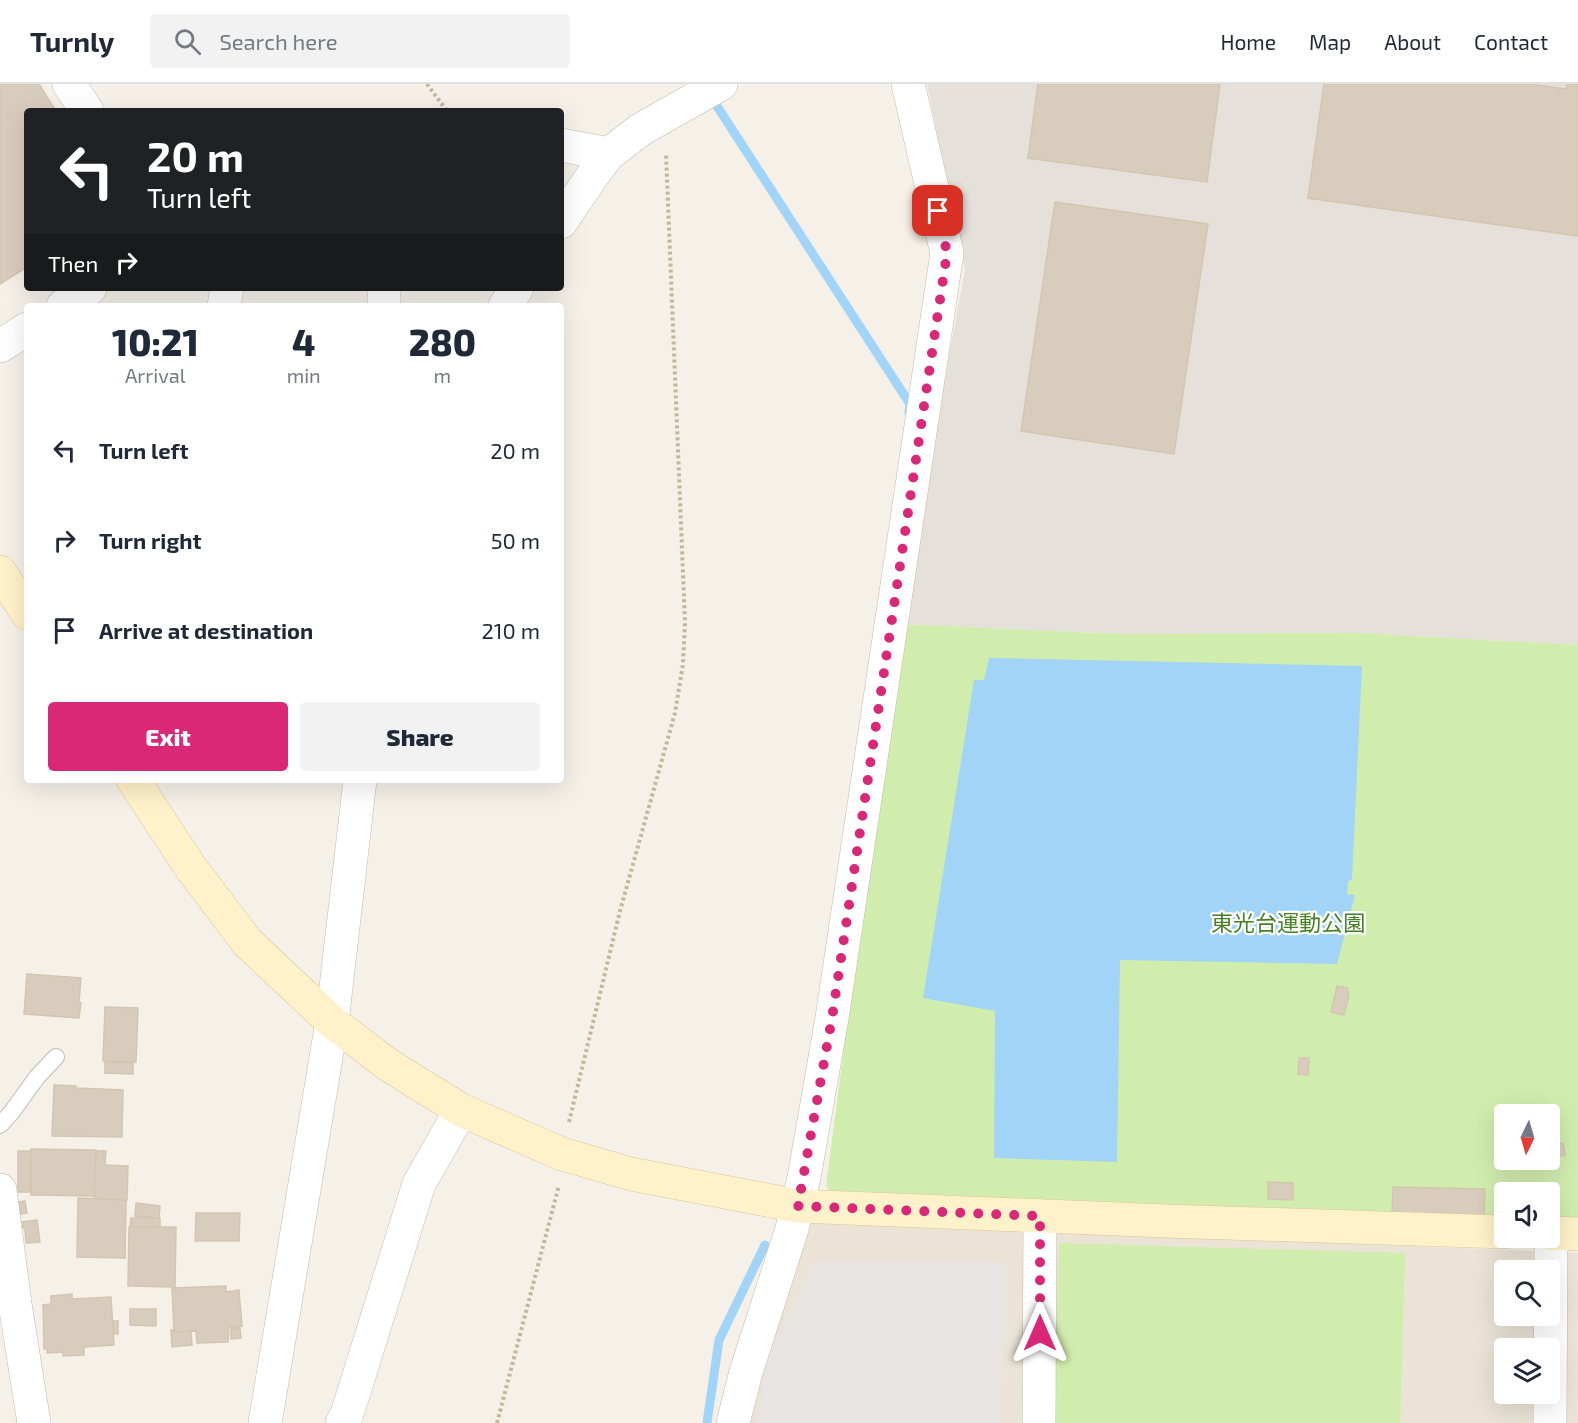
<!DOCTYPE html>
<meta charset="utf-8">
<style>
body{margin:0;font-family:"Exo 2","Noto Sans JP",sans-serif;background:#f2f2f3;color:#1f2937;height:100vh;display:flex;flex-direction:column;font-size:22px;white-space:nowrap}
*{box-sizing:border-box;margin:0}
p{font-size:20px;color:#747a83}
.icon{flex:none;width:33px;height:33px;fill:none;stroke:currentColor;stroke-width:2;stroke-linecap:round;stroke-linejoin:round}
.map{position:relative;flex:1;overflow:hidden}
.sheet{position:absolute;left:24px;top:219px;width:540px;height:480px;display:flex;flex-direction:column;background:#fff;border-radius:6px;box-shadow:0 6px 24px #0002}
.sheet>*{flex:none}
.top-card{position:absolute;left:24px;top:24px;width:540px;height:183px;border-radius:6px;box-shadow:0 6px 24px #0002;background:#202124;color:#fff;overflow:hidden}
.needle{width:39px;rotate:185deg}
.buttons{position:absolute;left:1494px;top:1020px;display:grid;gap:12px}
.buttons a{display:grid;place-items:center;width:66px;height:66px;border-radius:6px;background:#fff;box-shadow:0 6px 24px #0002;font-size:30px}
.pin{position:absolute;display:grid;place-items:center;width:51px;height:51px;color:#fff;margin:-26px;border-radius:12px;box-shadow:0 3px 9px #0006}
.me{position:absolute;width:66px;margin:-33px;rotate:0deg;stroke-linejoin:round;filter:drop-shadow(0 0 4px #0008)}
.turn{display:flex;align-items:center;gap:21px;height:126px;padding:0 24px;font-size:27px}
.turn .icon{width:78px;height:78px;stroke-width:2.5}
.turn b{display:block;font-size:42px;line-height:51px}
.then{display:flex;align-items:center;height:57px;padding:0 24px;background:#0003;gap:12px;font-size:22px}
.eta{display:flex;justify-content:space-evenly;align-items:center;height:102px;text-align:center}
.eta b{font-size:36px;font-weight:800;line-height:42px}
.cta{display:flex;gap:12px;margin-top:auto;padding:12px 24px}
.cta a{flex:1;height:69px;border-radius:6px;background:#db2777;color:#fff;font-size:24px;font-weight:800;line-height:69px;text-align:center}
.cta a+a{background:#f2f2f3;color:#1f2937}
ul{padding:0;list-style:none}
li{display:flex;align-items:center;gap:18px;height:90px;padding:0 24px}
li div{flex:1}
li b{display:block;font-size:22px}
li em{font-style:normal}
header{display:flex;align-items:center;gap:36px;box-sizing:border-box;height:84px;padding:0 30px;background:#fff;border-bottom:2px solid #e0e1e3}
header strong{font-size:28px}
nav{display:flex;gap:33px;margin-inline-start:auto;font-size:21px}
.search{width:420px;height:54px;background:#f2f2f3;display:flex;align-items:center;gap:15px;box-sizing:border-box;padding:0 21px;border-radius:6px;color:#747a83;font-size:22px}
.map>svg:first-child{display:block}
.residential{fill:#eae3d6;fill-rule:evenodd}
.industrial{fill:#e5e0da}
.green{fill:#d1edae;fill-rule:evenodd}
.parking{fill:#e7e4e1}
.water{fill:#a1d4f6}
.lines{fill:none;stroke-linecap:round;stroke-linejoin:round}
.stream{stroke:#a1d4f6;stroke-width:9}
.building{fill:#d8cdbd;stroke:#d4c5b0;stroke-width:1.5}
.lane-casing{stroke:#c2b9aa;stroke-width:18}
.street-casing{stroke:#c2b9aa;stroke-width:34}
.secondary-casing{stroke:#d9c695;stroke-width:34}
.path{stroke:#c5b59a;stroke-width:4;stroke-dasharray:3 3;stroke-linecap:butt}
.lane{stroke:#fff;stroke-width:16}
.street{stroke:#fff;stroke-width:33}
.secondary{stroke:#fff1c9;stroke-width:33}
.route{stroke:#db2777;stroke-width:10;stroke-dasharray:0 18}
.labels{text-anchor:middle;stroke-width:4.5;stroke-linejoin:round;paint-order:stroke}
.park-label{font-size:22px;fill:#488124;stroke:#fff}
</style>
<header>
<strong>Turnly</strong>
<div class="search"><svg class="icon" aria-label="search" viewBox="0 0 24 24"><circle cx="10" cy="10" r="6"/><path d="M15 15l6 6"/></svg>Search here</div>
<nav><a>Home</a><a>Map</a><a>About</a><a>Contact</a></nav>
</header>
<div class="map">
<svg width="1578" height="1339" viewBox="0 0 1578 1339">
<rect width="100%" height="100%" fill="#f5f1e9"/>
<path class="residential" d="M799 1137 1578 1169V1339H725ZM1504 1186H1550V1232H1504ZM1504 1264H1550V1310H1504Z"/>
<path class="industrial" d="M927 0H1578V561L1358 549 1120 550 899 540 965 186Z"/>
<path class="green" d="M899 540 1120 550 1358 549 1578 561V1137L1550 1136V1108H1504V1134L835 1114 826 1102ZM1504 1030H1550V1076H1504Z
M1059 1159 1405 1169 1400 1339H1054Z"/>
<path class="parking" d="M814 1178H1006L1002 1339H757L767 1275Z"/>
<path class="water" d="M989 574 1362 582 1352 795 1348 798 1347 810 1355 811 1337 880 1120 876 1117 1078 994 1074 995 927 923 914 974 596H984Z"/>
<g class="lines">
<path class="stream" d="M713 16 910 320 909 328
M707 1339 719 1256 765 1161"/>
</g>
<path class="building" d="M0 0H39L56 27H27V183L0 200Z
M1038 0H1220L1207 98 1028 74Z
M1324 0H1529L1566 5 1567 0H1578V152L1308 114Z
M1055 118 1208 140 1174 370 1021 347Z
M27 890 81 894 79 918 81 919 79 934 24 930Z
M1337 902 1347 904 1349 911 1344 931 1331 928Z
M105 923 138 924 136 978 103 977Z
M1299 974H1309L1308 991 1298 990Z
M105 978 133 979V990L105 989Z
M54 1001 76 1002V1004L123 1006 122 1053 52 1052Z
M1563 1059 1565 1071 1550 1074V1061Z
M31 1065 96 1066 94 1112 31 1111Z
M18 1067H31L30 1108H18Z
M96 1067H106L105 1081 128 1082 127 1116 94 1115Z
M1268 1098 1293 1099V1116L1268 1115Z
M1393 1103 1485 1105 1484 1131 1392 1129Z
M78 1114 126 1116 125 1174 77 1173Z
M25 1117 27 1129 20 1130 18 1118Z
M136 1119 160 1122 159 1134 135 1132Z
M196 1129H240L239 1157H195Z
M131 1134H160V1143H130Z
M37 1136 40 1158 26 1159 25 1144H23L22 1138Z
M129 1143H176L175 1203 128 1202Z
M226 1202V1208L239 1206 242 1242 229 1243 228 1258 197 1259 196 1247 174 1248 172 1204Z
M72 1210V1215L111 1213 114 1261 84 1263V1271L63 1272V1268L47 1269V1265H44L43 1221 51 1220V1212Z
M130 1225H156V1242L130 1241Z
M113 1237H118V1250H113Z
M231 1244H240L241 1254 231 1255Z
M171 1246H173L174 1248 191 1247 192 1261 172 1263Z"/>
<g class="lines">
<defs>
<path id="lane" d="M0 1041 11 1029 37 993 56 973"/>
<path id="street" d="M69 0 87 27
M561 61 609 70
M561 138 597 85 609 70 640 46 721 0
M63 222 90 204
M224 222 227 204
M384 222V204
M505 222 517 204
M0 262 27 245
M0 1106 15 1220 34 1339
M265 1339 332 938 360 696
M342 1339 347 1330 419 1100 461 1026
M733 1339 746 1288 791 1148 798 1122 805 1088 832 934 947 169 908 0
M1039 1339 1040 1132
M1550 1339 1551 1149"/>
<path id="secondary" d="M0 488 27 529
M133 696 191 784 247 858 332 938 387 980 461 1026 562 1070 631 1090 798 1122 1167 1137 1504 1148
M1550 1149 1578 1150"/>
</defs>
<use href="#lane" class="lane-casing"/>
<use href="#street" class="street-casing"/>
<use href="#secondary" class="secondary-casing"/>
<path class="path" d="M427 0 447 27
M569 1038 620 827 675 629 683 580 685 539 666 70
M497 1339 559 1101"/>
<use href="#lane" class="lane"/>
<use href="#street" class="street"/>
<use href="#secondary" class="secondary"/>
</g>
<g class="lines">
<path class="route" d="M938 127 947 169 832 934 798 1122 1040 1132V1249"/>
</g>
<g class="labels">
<g class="park-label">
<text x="1288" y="847">東光台運動公園</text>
</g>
</g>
</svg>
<div class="buttons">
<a><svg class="needle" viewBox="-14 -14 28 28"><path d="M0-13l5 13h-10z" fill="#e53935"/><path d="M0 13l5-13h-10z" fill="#747a83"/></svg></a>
<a><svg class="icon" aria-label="sound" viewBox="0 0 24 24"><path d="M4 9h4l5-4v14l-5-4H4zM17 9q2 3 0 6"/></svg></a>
<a><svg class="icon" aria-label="search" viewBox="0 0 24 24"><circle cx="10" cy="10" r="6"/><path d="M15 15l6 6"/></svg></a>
<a><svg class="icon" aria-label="layers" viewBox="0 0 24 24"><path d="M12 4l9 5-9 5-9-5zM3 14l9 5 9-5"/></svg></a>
</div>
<div class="pin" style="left:938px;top:127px;background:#d93025"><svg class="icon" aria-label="arrive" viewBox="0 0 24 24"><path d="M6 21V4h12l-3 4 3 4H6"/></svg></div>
<svg class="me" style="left:1040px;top:1249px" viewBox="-20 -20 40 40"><path d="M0-17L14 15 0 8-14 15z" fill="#db2777" stroke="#fff" stroke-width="4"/></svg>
<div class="top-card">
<div class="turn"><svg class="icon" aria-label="left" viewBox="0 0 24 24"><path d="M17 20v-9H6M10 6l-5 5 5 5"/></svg><div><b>20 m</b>Turn left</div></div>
<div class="then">Then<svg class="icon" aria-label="right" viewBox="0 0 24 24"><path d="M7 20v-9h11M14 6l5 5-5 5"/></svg></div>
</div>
<section class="sheet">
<div class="eta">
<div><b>10:21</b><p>Arrival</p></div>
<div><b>4</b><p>min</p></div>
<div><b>280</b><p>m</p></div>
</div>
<ul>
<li><svg class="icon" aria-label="left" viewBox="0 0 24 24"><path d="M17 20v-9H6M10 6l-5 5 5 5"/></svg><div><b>Turn left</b></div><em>20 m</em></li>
<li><svg class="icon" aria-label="right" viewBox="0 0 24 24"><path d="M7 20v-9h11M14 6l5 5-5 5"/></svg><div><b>Turn right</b></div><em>50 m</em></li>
<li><svg class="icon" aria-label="arrive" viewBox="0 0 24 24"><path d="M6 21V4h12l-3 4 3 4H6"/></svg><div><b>Arrive at destination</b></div><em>210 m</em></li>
</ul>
<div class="cta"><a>Exit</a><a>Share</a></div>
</section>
</div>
